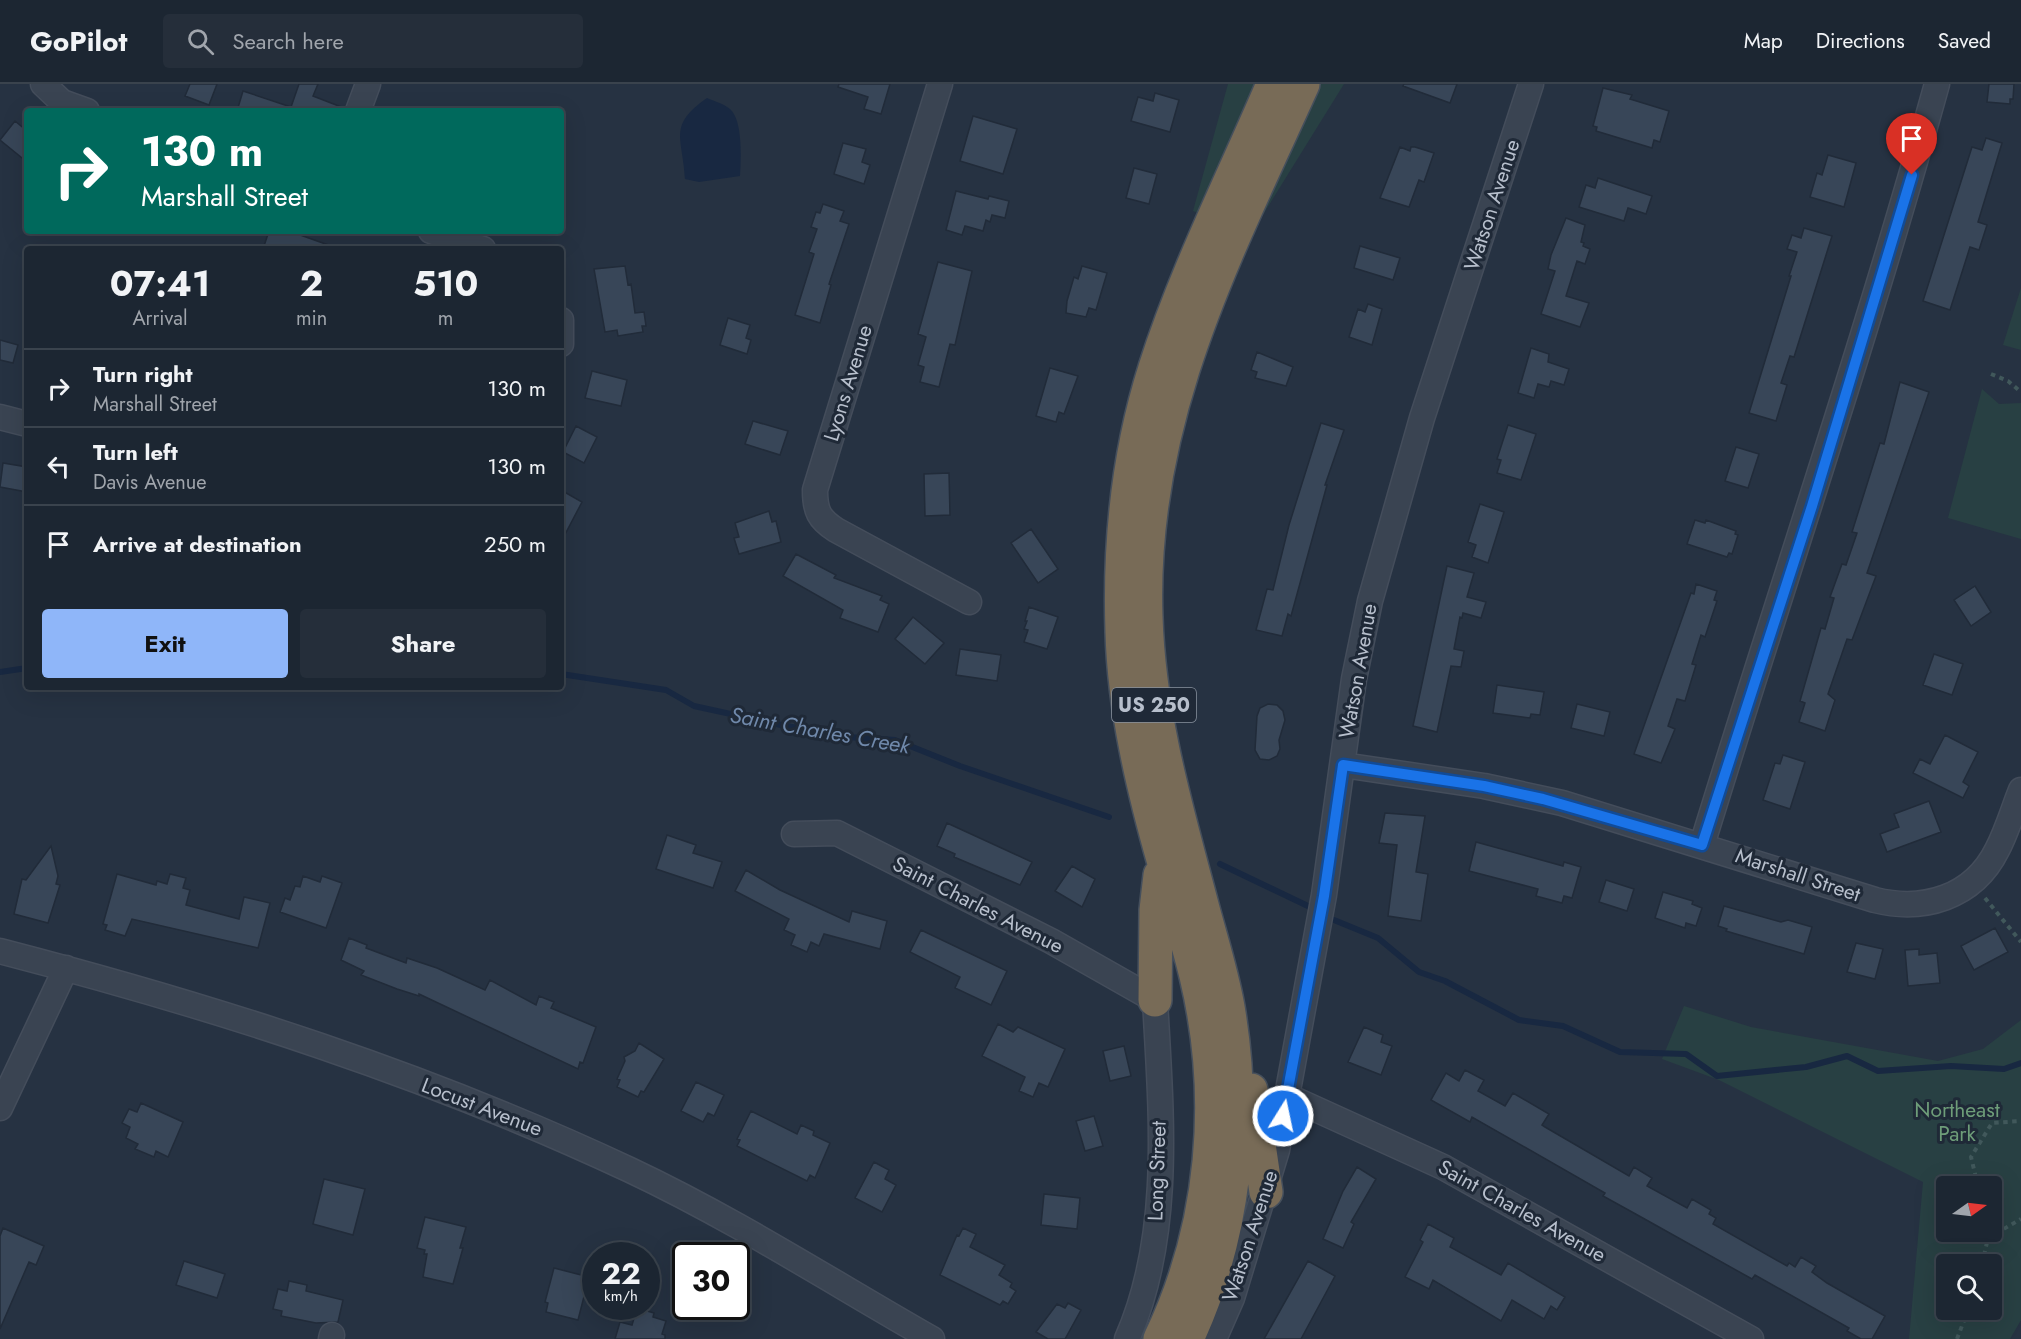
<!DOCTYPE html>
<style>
body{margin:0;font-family:Jost,sans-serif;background:#252e3a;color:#f1f3f6;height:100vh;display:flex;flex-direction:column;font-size:22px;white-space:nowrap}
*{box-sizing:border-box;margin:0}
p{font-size:20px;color:#a0a5ac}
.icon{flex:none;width:33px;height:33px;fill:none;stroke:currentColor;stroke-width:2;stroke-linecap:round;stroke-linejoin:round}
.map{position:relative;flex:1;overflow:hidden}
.panel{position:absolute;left:24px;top:162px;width:540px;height:444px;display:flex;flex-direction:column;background:#1c2632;border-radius:6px;box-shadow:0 6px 24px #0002,0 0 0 2px #3a434d}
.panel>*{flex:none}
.banner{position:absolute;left:24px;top:24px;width:540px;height:126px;border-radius:6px;box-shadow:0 6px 24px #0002,0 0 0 2px #3a434d;background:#00695c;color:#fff;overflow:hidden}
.needle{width:39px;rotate:76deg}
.tools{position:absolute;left:1936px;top:1092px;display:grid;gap:12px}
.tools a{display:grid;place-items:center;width:66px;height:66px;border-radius:6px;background:#1c2632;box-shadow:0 6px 24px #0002,0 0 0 2px #3a434d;font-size:30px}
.speed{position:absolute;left:582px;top:1158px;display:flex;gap:12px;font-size:30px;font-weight:700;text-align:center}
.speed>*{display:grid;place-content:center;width:78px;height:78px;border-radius:50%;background:#1c2632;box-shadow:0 6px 24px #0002,0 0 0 2px #3a434d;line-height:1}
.speed small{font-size:15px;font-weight:400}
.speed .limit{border:3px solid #111;border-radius:9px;background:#fff;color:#111}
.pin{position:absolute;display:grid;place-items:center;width:51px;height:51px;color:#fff;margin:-62px -26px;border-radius:50% 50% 50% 0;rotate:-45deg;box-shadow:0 0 6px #0007}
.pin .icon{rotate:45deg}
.me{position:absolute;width:66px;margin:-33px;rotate:10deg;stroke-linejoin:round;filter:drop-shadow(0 0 4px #0008)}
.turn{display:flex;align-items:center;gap:21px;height:126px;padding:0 18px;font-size:27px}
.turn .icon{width:78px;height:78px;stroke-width:2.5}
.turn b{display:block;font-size:42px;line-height:51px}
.eta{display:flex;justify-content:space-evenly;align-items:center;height:102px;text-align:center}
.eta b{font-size:36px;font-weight:700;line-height:42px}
.primary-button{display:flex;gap:12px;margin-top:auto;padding:12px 18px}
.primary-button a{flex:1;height:69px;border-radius:6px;background:#8fb6f9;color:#111;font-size:24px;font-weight:700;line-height:69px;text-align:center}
.primary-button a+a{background:#252e3a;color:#f1f3f6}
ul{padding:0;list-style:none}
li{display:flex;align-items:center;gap:18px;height:78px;padding:0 18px;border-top:2px solid #3a434d}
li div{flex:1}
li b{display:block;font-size:22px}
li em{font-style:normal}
header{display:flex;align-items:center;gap:36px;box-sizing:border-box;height:84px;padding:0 30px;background:#1c2632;border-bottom:2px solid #3a434d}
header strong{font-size:28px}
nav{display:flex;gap:33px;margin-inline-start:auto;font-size:21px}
.search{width:420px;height:54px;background:#252e3a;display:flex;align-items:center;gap:15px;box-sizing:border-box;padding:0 21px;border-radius:6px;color:#a0a5ac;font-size:22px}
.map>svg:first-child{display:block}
.green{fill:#284043;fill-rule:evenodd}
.water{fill:#182841}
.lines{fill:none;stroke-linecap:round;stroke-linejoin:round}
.stream{stroke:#182841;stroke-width:6}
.building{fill:#384658;stroke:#212b39;stroke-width:1.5}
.minor-casing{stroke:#444d5b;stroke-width:27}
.highway-casing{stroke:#454f5c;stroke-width:36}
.path{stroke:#41585b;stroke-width:4;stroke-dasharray:4.5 4.5;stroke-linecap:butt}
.minor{stroke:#3a4452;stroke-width:24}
.highway{stroke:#786b57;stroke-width:33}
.route-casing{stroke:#114b97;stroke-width:15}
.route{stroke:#1a73e8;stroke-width:10}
.labels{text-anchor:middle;stroke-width:6;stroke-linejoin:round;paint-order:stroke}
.shield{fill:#1f2937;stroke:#89929f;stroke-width:1.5}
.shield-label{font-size:20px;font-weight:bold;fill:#b7bfcc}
.street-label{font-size:21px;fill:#b7bfcc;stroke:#1f2937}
.park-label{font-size:21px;fill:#6e9d79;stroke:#1f2937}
.water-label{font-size:22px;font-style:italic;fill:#7089ab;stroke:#1f2937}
</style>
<header>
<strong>GoPilot</strong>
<div class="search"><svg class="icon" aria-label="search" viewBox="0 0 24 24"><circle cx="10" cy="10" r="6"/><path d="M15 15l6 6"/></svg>Search here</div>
<nav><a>Map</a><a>Directions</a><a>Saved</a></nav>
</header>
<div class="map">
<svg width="2021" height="1255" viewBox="0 0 2021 1255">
<rect width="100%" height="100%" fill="#263242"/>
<path class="green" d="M1228 0H1344L1251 150 1193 127Z
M2021 204V266L2003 261Z
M1982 305 1999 320 2021 319V455L1948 434Z
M1684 922 1751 943 1938 977 1983 965 2021 936V1236L2010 1255H1909L1923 1098 1719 996 1662 975ZM1947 1102H1992V1148H1947ZM1947 1180H1992V1226H1947Z"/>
<path class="water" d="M707 14C714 17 724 20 730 25 743 36 741 76 740 92L699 98 685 95C683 53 667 42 707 14Z"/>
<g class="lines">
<path class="stream" d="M0 588 27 584
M561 590 666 606 694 622 781 641 847 653 895 656 960 682 1109 733
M1220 780 1310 823
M1334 836 1378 854 1419 888 1445 897 1519 936 1563 942 1620 968 1686 970 1717 992 1806 983 1847 972 1878 987 1951 982 2004 985 2021 979"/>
</g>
<path class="building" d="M190 0H217L209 21 185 12Z
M299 0H318L313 12 344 24V27H237L243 7 291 23Z
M839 0H890L881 30 864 25 868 13 838 3Z
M1404 0H1457L1450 19 1403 2Z
M1989 0H2014L2013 15H2010V20L1987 18Z
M1603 4 1632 11 1630 15 1669 27 1660 58 1654 56 1652 64 1596 47 1597 43 1593 42Z
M1155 9 1179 16 1170 48 1131 37 1138 13 1153 17Z
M973 32 1017 45 1003 90 960 77Z
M15 37 27 47V78L0 56Z
M1986 54 2002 59 1978 138 1987 141 1979 166 1970 163 1950 226 1923 217 1972 63 1982 66Z
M843 59 866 65 862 78 870 81 864 100 834 90Z
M1400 63 1410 67 1411 63H1415L1434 69 1424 98 1419 96 1409 123 1380 114Z
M1828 71 1856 79 1844 123 1810 113 1817 89 1822 91Z
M1134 84 1157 90 1149 120 1126 114Z
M1598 94 1652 112 1646 130 1628 124 1624 137 1579 123 1586 101 1595 104Z
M956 107 988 115 989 112 1009 117 1005 134 992 131 990 138 986 136 983 147 965 142 962 151 946 146Z
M823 120 844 127 840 137 849 140 829 200 831 201 820 239 795 231 814 170 809 168 817 145 811 143 816 128 820 129Z
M1566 134 1585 141 1581 158 1584 159 1583 162 1590 165 1585 180 1577 177 1566 212 1589 219 1580 243 1541 230 1555 187 1548 185 1551 171Z
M1804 144 1832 152 1794 273 1790 272 1781 299 1787 301 1776 337 1749 329 1791 192H1789L1797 168 1787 165 1792 151 1801 154Z
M269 147H289L334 163 333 165H272L264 162Z
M1360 162 1400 174 1393 196 1354 184Z
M938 178 972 187 955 261 950 260 939 303 920 298 924 283 918 281 926 253 918 250Z
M625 182 628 201 631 200 635 229 644 228 646 242H642L643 248 618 252 617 246 605 248 594 185Z
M1082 182 1107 189 1096 226 1089 224 1086 233 1066 229 1067 217 1074 193 1078 195Z
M1368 220 1382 225 1372 261 1349 253 1358 225 1365 228Z
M728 234 750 241 746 254 751 256 747 270 720 261Z
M0 256 18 261 13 279 0 276Z
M1531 264 1549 270 1548 278 1569 285 1564 301 1551 297 1549 303 1538 300 1534 314 1518 309Z
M1257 268 1293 283 1286 302 1255 294 1257 288 1251 286Z
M1050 284 1078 292 1064 330 1059 328 1056 338 1036 332Z
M592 287 627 296 621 322 585 314Z
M1900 298 1929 308 1867 489 1876 492 1852 556 1847 555 1828 610 1835 616 1825 647 1799 638 1805 619 1800 617 1821 544 1825 545 1834 514 1830 513 1842 480 1846 481 1857 449 1852 448 1880 359 1884 360Z
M753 337 788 347 780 371 745 360Z
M1321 339 1344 346 1325 401H1327L1291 532 1288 530 1282 552 1256 546 1267 505 1273 506 1289 441Z
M1508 341 1536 350 1521 396 1497 389 1501 376 1497 375Z
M576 342 597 353 584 379 563 368Z
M1736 363 1759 370 1748 404 1725 397Z
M3 379 27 383V408L0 403Z
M949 389 950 431 925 432 924 390Z
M561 406 582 418 561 458Z
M1480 420 1504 428 1488 479 1472 473 1476 461 1468 458Z
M769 427 772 438 776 437 781 458 739 470 734 454 739 453 735 439Z
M1695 436 1705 439 1706 436 1736 447 1735 450 1738 451 1732 470 1729 469 1727 473 1687 460Z
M1031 445 1058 485 1038 499 1011 459Z
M796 470 836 491 834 494 882 512 880 516 889 520 878 548 840 534 843 526 783 492Z
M1447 482 1474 489 1467 513 1486 518 1481 534 1463 529 1462 534 1460 533 1454 565 1464 567 1461 583 1451 582 1437 648 1413 642Z
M1696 500 1717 507 1714 516 1717 517 1705 553 1701 551 1692 580 1696 581 1685 617 1677 615 1668 642 1675 645 1661 679 1634 670 1691 509 1694 510Z
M1975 502 1991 528 1971 542 1954 516Z
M1029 523 1058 533 1047 565 1024 558 1028 546 1024 545 1027 537H1025Z
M913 533 944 559 925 580 895 555Z
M960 565 1001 571 997 597 956 591Z
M1934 570 1963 580 1952 611 1923 601Z
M1497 601 1544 608 1540 631 1531 630 1530 634 1493 629Z
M1268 620 1277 621 1283 627 1285 636 1279 656 1280 665 1277 672 1269 676 1260 675 1255 666 1257 632 1260 624Z
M1577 620 1610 628 1604 652 1571 644Z
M1945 651 1978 668 1963 698 1969 702 1963 714 1913 689 1920 675 1930 680Z
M1783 671 1805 678 1790 725 1763 716 1775 679 1780 680Z
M1929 717 1941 748 1887 768 1880 750 1899 743 1894 730Z
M1385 729 1425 732 1416 788 1428 790 1421 837 1388 832 1397 761 1379 759Z
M947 739 1032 778 1020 801 954 773 955 770 937 762Z
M667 751 696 761 693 769 722 778 713 804 656 785Z
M1476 758 1563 782 1564 778 1581 783 1572 814 1564 812 1562 819 1536 812 1538 805 1469 787Z
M51 762 58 792 56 800 60 801 48 839 14 830 22 795 26 796Z
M1072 782 1095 795 1082 823 1055 807Z
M746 786 780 806 849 838 852 827 887 837 880 865 824 850 819 862 811 858 807 868 791 861 795 851 784 846 789 835 735 807Z
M117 790 156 801 157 797 167 800 170 790 186 794 183 804 190 806 186 821 239 835 244 813 270 819 258 864 132 835 125 852 105 846 107 841 103 840Z
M303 792 320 798 322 792 342 799 326 844 280 828 285 814 290 816 295 802 300 803Z
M1606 796 1634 805 1627 827 1599 818Z
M1663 808 1693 817 1692 820 1702 824 1696 842 1686 839 1685 844 1655 834Z
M1724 822 1781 838 1788 836 1812 843 1804 870 1726 847 1727 845 1718 842Z
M1995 844 2008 868 1974 886 1961 862Z
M921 846 1007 887 991 921 955 904 960 893 910 868Z
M349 854 367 861 366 864 406 879 407 874 437 884 485 906 490 896 536 921 539 912 554 918 551 924 596 943 583 979 580 978 578 985 419 910V912L397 905 361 891 364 887 341 876Z
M1856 859 1883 865 1875 895 1847 888Z
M1919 865V871L1937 869 1940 899 1908 902 1905 866Z
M998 940 1013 948 1018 943 1065 965 1048 1003 1039 999 1033 1013 1019 1007 1025 993 982 972Z
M1364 943 1383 951 1381 958 1392 962 1381 991 1348 978Z
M639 959 664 975 644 1008 641 1007 638 1013 617 1003 620 996 617 995 625 977 624 973 635 967Z
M1124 962 1131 992 1110 997 1103 967Z
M1465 986 1484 996 1478 1007 1505 1022 1513 1009 1549 1030 1542 1041 1545 1043 1629 1092 1634 1083 1652 1094 1647 1102 1687 1124 1692 1115 1711 1126 1709 1130 1716 1134 1713 1140 1787 1182 1789 1179 1795 1183 1801 1173 1816 1182 1812 1188 1827 1199 1885 1232 1872 1255H1861L1847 1247 1849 1244 1755 1191 1752 1195 1641 1133 1603 1112 1605 1109 1472 1033 1470 1038 1431 1016 1446 989 1459 997Z
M696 998 724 1011 714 1032 708 1029 703 1038 681 1027Z
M141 1019 183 1038 168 1073 156 1067 154 1073 135 1065 138 1060 126 1054 130 1043 122 1039 129 1025 137 1028Z
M751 1027 797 1050 801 1041 814 1047 813 1051 830 1059 815 1094 810 1091 807 1097 737 1062 740 1056 737 1055Z
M1094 1032 1103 1062 1085 1067 1076 1037Z
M874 1078 889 1086 885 1095 896 1101 882 1128 855 1114Z
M1357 1083 1376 1095 1351 1138 1354 1140 1343 1164 1323 1155 1343 1107Z
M324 1095 365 1105 353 1151 313 1140Z
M1044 1110 1080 1114 1077 1145 1041 1141Z
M425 1133 466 1143 460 1164H463L453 1200 423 1193 427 1170H424L425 1166 417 1164Z
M1428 1140 1454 1154 1450 1163 1501 1191 1508 1179 1565 1213 1557 1226 1551 1222 1544 1235 1512 1216 1501 1237 1433 1196 1429 1205 1405 1193 1423 1158 1420 1156Z
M3 1144 44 1162 36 1181 29 1178 0 1245V1152Z
M963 1144 976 1150 970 1163 1005 1181 999 1191 1012 1199 1010 1203 1016 1207 1008 1220 1003 1217 1000 1221 940 1191 957 1151 959 1152Z
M184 1177 225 1190 217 1214 176 1201Z
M1308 1177 1335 1192 1321 1218 1301 1255H1264Z
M554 1184 589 1193 578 1236 546 1228 548 1219 545 1218Z
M289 1197 307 1201 306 1207 343 1216 338 1238 316 1239 281 1232 282 1227 273 1225 278 1205 287 1207Z
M1068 1219 1081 1226 1065 1255H1048L1036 1248 1057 1220 1065 1224Z
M637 1224 654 1229 653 1233 666 1237 662 1250 665 1251V1255H615L620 1238 632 1241Z"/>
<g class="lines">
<defs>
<path id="minor" d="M43 0 62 18 87 27
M940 0 815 406C815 427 819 435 836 446L969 518
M358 27 368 0
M431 147 483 165
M561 236V260
M0 333 27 340
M1343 681 1484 702 1562 719 1875 816C1923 828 1973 814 1997 766 2007 747 2013 726 2021 706
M794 750 837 749 1051 857 1155 916C1161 1027 1173 1151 1127 1255
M1702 761C1780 507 1866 256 1937 0
M0 867C216 923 428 991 630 1086 734 1135 832 1198 932 1255
M1287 1012 1443 1083 1751 1255
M0 1024 66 884
M331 1255 332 1251
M1214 1255 1232 1214 1277 1066 1324 811 1354 595 1370 517 1422 334 1531 0"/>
<path id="highway" d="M1155 916 1156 826 1160 791
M1251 1006 1266 1108
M1160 1255C1214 1143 1225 1013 1196 892 1187 854 1174 816 1164 779 1143 705 1124 625 1122 548 1119 459 1128 369 1155 284 1186 187 1233 94 1273 0
M1187 1255C1235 1152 1247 1035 1228 923 1222 889 1211 855 1202 821 1177 726 1149 633 1146 533 1139 335 1224 175 1303 0"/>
</defs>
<use href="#minor" class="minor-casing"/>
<use href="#highway" class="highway-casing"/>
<path class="path" d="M1991 290 2008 297 2021 308
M1985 814 2021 858
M1978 1102 1971 1073 1992 1039 2021 1037
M1987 1148 1988 1154
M1982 1180 1988 1154 2021 1135
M1957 1255 1968 1226"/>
<use href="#minor" class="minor"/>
<use href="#highway" class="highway"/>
</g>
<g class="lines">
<defs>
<path id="route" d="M1283 1032 1324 812 1343 681 1484 702 1543 715 1702 761 1812 422 1912 91"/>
</defs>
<use href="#route" class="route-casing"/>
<use href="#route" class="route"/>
</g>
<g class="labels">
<rect class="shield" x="1112" y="604" width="84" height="34" rx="4.5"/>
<g class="shield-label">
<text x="1154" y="628">US 250</text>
</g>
<g class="street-label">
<text transform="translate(1492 121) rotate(-72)" y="7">Watson Avenue</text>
<text transform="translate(848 299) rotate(-73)" y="7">Lyons Avenue</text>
<text transform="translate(1358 587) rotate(-80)" y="7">Watson Avenue</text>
<text transform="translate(1798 791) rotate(18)" y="7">Marshall Street</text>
<text transform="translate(978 821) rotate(27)" y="7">Saint Charles Avenue</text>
<text transform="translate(482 1023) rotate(21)" y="7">Locust Avenue</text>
<text transform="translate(1157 1087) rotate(-88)" y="7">Long Street</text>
<text transform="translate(1522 1127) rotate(29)" y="7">Saint Charles Avenue</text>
<text transform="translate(1250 1152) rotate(-72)" y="7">Watson Avenue</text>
</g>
<g class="park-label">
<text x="1957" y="1033">Northeast<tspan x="1957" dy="24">Park</tspan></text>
</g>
<g class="water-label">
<text transform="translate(820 646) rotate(10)" y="8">Saint Charles Creek</text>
</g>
</g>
</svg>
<div class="tools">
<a><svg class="needle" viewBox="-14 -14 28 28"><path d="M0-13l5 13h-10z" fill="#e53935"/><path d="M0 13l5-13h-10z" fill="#a0a5ac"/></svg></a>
<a><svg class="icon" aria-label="search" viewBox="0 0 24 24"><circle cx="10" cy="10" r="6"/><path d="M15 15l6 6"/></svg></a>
</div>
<div class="speed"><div>22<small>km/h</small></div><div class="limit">30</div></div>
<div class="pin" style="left:1912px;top:91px;background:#d93025"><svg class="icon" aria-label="arrive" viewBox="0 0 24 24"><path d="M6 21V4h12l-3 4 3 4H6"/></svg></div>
<svg class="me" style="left:1283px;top:1032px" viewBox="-20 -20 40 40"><circle r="17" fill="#1a73e8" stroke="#fff" stroke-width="3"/><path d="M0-11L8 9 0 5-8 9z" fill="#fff"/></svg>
<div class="banner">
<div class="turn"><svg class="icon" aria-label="right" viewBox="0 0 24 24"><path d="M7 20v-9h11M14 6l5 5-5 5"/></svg><div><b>130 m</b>Marshall Street</div></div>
</div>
<section class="panel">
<div class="eta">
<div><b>07:41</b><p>Arrival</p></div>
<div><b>2</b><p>min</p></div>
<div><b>510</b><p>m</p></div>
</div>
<ul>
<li><svg class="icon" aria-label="right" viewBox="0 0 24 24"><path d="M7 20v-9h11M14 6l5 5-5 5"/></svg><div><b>Turn right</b><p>Marshall Street</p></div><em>130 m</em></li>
<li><svg class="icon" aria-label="left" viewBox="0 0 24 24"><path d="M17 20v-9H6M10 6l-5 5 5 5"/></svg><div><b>Turn left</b><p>Davis Avenue</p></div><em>130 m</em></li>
<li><svg class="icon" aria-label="arrive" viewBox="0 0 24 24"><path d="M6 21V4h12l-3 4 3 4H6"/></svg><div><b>Arrive at destination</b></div><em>250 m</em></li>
</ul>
<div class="primary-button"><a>Exit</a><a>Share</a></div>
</section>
</div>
